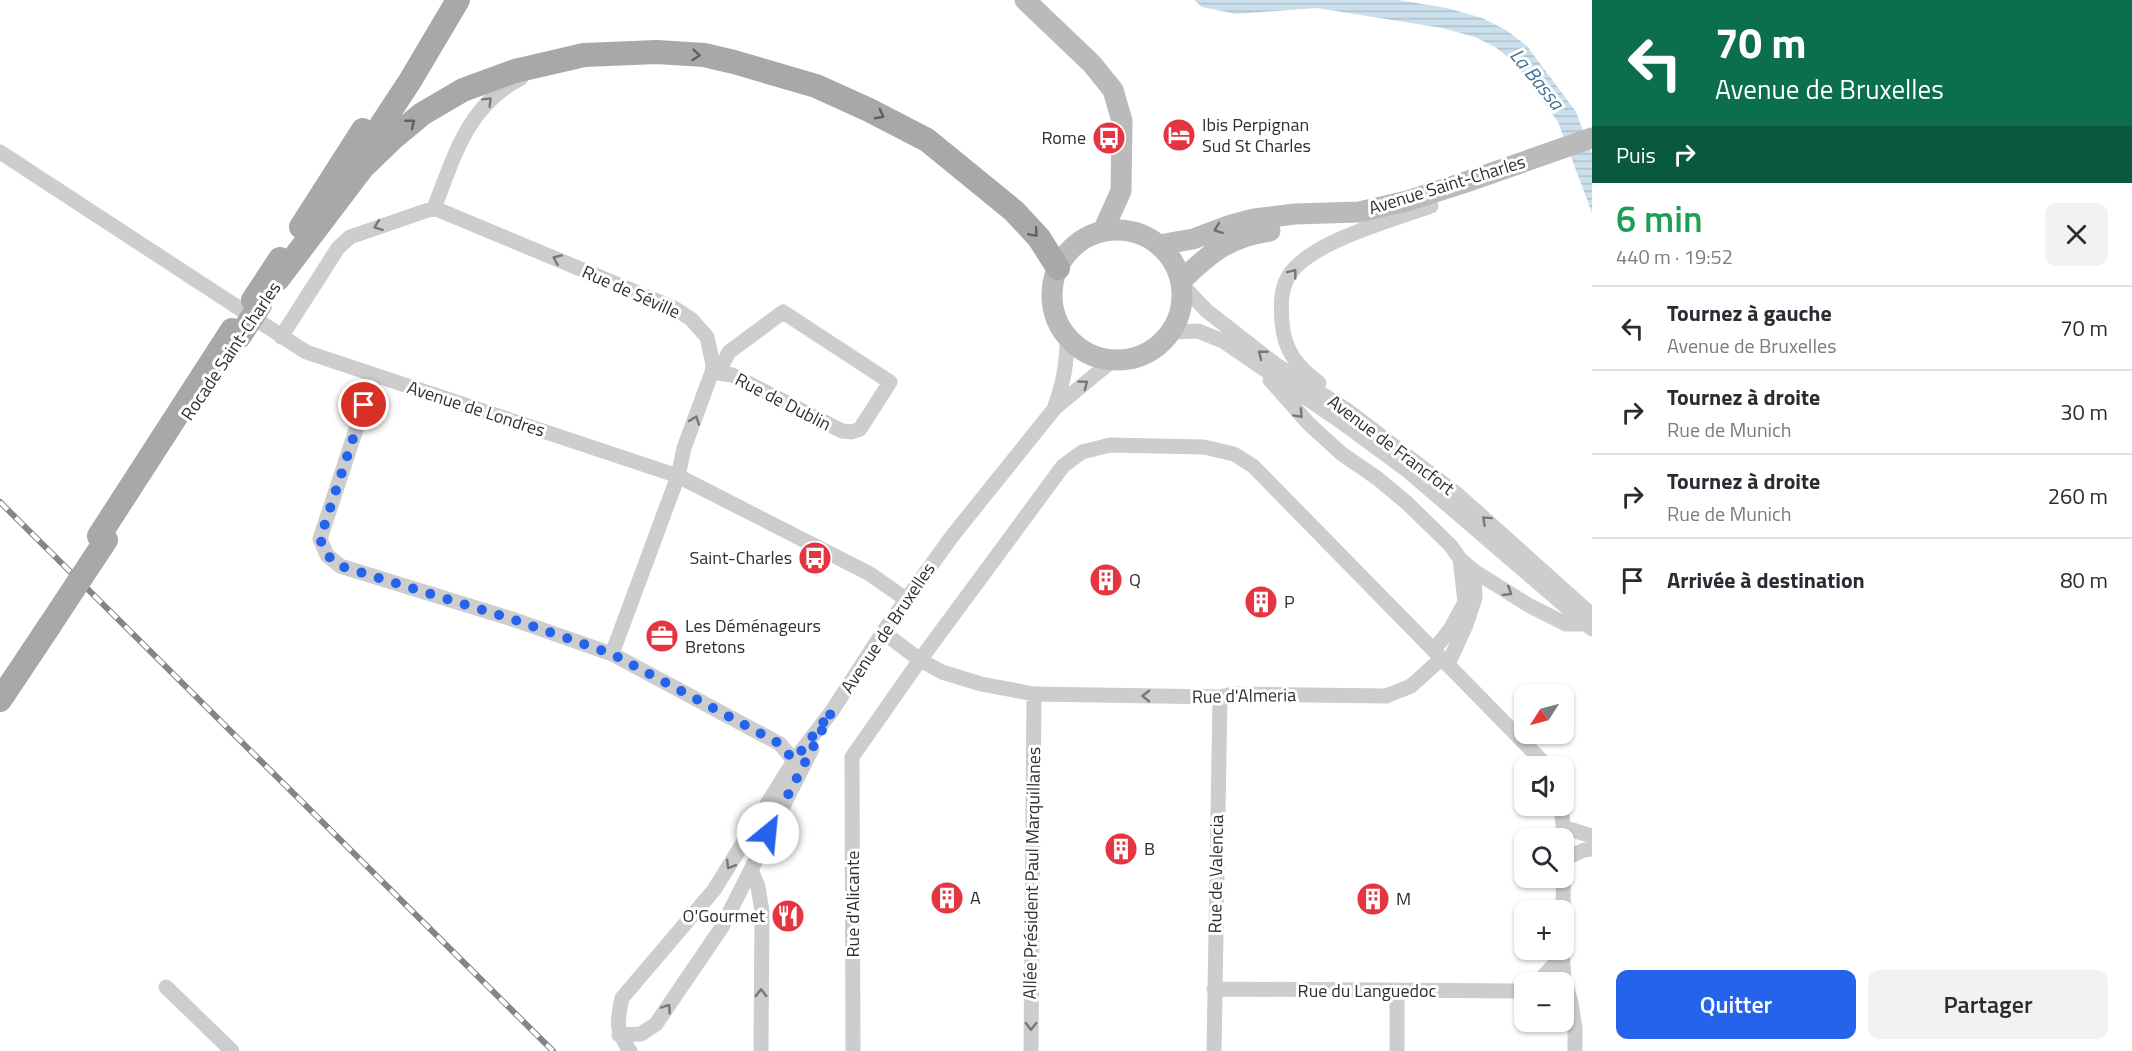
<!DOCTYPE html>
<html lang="fr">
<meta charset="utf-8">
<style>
body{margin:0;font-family:"Titillium Web",sans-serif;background:#f2f2f3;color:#2b2b33;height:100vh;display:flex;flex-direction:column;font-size:22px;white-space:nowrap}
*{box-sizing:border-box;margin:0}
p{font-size:20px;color:#7c7c81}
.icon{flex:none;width:33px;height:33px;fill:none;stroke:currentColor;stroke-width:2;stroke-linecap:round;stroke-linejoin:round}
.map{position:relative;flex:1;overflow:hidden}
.sheet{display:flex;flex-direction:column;background:#fff;width:540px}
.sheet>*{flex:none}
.top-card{background:#0b6e4f;color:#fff;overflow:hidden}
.needle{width:39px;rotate:234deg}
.tools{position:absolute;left:1514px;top:684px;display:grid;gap:12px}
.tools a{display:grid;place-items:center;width:60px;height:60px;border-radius:12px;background:#fff;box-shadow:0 2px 4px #0004;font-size:30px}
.pin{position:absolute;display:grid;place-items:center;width:51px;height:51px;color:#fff;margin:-26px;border:3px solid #fff;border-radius:50%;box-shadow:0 2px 6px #0007}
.me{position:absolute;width:66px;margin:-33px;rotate:28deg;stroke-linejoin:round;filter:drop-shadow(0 0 4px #0008)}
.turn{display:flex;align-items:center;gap:21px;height:126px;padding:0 24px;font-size:27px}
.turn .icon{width:78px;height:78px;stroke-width:2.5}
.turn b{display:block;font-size:42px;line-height:51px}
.then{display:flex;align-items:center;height:57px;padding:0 24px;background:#0003;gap:12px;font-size:22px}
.round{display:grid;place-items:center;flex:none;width:63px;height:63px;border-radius:12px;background:#f2f2f3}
.summary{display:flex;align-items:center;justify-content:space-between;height:102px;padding:0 24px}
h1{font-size:36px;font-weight:600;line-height:45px;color:#1e9e55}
.button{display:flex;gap:12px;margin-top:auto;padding:12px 24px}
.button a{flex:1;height:69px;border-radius:12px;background:#2563eb;color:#fff;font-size:24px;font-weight:600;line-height:69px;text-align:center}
.button a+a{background:#f2f2f3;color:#2b2b33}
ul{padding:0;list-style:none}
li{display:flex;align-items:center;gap:18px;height:84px;padding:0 24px;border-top:2px solid #e1e1e2}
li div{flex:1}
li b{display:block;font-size:22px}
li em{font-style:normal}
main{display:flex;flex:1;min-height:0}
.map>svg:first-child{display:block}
.water{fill:url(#water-rules)}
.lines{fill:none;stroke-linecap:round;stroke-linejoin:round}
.street{stroke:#cdcdcd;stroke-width:15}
.secondary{stroke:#bababa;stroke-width:21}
.primary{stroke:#a8a8a8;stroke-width:24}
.rail-casing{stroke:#858585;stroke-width:6}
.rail{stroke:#fff;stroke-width:4;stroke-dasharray:11;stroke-linecap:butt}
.primary-bridge{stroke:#a8a8a8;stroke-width:24}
.oneway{stroke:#606060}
.oneway2{stroke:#777}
.oneway3{stroke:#6e6e6e}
.route{stroke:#2563eb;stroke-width:10;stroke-dasharray:0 18}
.labels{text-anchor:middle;stroke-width:6;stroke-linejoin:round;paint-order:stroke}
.poi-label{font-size:18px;fill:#303030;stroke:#fff;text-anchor:start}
.street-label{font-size:18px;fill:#303030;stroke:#fff}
.water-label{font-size:20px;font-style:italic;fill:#3e7193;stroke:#fff}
</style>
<main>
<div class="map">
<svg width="1592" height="1051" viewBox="0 0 1592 1051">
<defs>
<pattern id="water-rules" width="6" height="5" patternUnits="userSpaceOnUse" patternTransform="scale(1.5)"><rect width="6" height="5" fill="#cbdfec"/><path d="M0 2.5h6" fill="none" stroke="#afc0cb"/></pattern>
</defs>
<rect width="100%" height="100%" fill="#fff"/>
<path class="water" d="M1194 0H1398L1447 8 1482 18 1506 30 1527 46 1576 112 1592 154V213L1558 122 1513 61 1495 47 1475 37 1442 28 1317 8 1236 14 1202 7Z"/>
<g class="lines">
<path class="street" d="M0 152 306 352 678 476 870 574 907 600
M434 208C455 155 467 106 521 78
M1182 285 1207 311 1275 364 1347 410 1457 494 1592 615
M1171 332 1198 331 1223 341 1340 421 1408 471 1592 629
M281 337 338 248 350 237 434 208 674 308 691 319 707 337 713 365 712 372 684 448 678 476 612 654
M712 372 732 375 842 431 852 432 860 429 890 382 783 312 729 352 718 373
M374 375 320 539 327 555 340 566 515 620 612 654 780 744 790 756 795 759
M1270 380 1309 424 1342 454 1377 478 1407 503 1451 546 1460 559 1474 571 1530 606 1566 624H1587
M1319 383C1297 366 1284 351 1282 322 1281 308 1280 291 1288 277 1308 242 1393 220 1431 206
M1055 406C1064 381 1067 363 1067 336
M883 632 920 660 942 672 981 684 1034 694 1220 697 1233 694 1386 696 1411 686 1442 658
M1434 650 1451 628 1465 602 1460 559
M1448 664 1466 625 1475 598 1474 571
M1561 806 1564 834 1563 910
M1563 827 1592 836
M1564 859 1584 850 1592 849
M751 869 758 887 762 911 761 1051
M1562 950 1564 980 1571 1002 1575 1028V1051
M1538 982 1553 966 1561 950
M166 987 232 1051
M1214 989 1520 991
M619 1035 641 1034 656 1024 722 927 812 749
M630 1051C615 1029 617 1023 622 998L714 890 795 759 832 711 883 632 953 535 1055 408 1113 360
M853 1051 852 757 920 660 1063 466 1082 452 1110 445 1204 447 1234 454 1253 466 1547 766
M1031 1051 1034 694
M1214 1051 1220 697
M1397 1051V991"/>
<path class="secondary" d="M1025 0 1092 64 1113 90 1122 121 1121 191 1103 231
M1052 295a65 65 0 1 1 130 0a65 65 0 1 1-130 0Z
M1159 245 1193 239 1228 226 1254 219 1295 214 1359 212 1407 201 1463 183 1592 138
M1181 281C1210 253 1228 237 1270 231"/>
<path class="primary" d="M362 154 410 81 458 0
M301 227 363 130
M278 279 363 167 392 139 422 114 463 90 515 71 584 55 657 52 704 55 734 62 816 86 869 110 927 140 1014 211 1039 238 1058 268
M253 300 280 259
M99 536 232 330
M0 700 50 625"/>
<defs>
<path id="rail" d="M0 502 553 1051"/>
</defs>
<use href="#rail" class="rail-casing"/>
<use href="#rail" class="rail"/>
<path class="primary-bridge" d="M239 337 260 305
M50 625 106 540"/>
</g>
<defs><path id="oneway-chevron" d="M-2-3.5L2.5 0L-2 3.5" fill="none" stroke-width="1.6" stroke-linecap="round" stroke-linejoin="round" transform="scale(1.5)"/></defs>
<g class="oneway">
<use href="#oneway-chevron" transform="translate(696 55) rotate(5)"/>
<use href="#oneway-chevron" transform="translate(880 115) rotate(28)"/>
<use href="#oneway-chevron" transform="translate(411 123) rotate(-39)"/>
<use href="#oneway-chevron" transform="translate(1034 233) rotate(49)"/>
</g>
<g class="oneway2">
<use href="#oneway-chevron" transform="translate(488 101) rotate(-45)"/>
<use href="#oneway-chevron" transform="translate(378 226) rotate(160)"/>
<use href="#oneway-chevron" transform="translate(557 259) rotate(-157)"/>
<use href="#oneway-chevron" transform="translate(1293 273) rotate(-52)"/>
<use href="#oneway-chevron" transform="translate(1262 354) rotate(-142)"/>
<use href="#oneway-chevron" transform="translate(1084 384) rotate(-37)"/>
<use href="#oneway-chevron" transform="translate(1299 414) rotate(47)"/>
<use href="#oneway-chevron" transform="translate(695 420) rotate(-70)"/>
<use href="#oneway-chevron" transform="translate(1486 520) rotate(-138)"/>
<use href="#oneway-chevron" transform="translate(1508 592) rotate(32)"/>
<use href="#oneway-chevron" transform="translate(1146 696) rotate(-179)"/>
<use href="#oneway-chevron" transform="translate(730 865) rotate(122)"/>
<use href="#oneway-chevron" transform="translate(761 993) rotate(-90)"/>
<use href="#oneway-chevron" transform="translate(667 1008) rotate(-56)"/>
<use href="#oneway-chevron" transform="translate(1031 1026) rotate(91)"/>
</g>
<use class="oneway3" href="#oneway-chevron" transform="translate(1218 229) rotate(159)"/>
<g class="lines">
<path class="route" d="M364 405 320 539 327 555 340 566 515 620 612 654 780 744 790 756 795 759 832 711 768 833"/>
</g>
<defs>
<symbol id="hotel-disc" viewBox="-11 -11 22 22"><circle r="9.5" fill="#e43541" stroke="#fff"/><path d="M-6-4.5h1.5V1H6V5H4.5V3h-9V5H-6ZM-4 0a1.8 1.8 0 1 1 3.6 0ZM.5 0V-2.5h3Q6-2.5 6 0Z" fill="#fff"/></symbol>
<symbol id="bus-disc" viewBox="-11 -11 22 22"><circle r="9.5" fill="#e43541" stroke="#fff"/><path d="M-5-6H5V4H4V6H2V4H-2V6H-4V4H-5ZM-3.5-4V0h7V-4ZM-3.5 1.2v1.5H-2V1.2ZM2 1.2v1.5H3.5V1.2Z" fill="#fff"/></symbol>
<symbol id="building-disc" viewBox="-11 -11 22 22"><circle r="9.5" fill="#e43541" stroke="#fff"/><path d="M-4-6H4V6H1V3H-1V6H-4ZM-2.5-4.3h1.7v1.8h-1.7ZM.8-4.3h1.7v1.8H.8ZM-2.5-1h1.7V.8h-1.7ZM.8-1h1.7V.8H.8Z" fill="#fff"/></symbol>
<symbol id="office-disc" viewBox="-11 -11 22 22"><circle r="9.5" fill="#e43541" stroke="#fff"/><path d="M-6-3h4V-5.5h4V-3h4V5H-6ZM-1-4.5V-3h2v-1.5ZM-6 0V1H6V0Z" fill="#fff"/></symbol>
<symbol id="restaurant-disc" viewBox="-11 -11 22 22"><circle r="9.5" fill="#e43541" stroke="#fff"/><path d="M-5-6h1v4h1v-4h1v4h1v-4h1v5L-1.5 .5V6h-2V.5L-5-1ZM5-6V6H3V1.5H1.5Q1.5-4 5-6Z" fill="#fff"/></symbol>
</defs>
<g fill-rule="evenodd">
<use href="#hotel-disc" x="1160" y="116" width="38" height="38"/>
<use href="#bus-disc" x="1090" y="119" width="38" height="38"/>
<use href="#bus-disc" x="796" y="539" width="38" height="38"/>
<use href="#building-disc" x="1087" y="561" width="38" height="38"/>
<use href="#building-disc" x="1242" y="583" width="38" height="38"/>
<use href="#office-disc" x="643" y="617" width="38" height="38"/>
<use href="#building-disc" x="1102" y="830" width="38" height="38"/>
<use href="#building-disc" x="928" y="879" width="38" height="38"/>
<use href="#building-disc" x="1354" y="880" width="38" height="38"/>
<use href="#restaurant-disc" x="769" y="897" width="38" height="38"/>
</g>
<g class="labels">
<g class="poi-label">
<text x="1202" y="131">Ibis Perpignan<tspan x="1202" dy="21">Sud St Charles</tspan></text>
<text x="1086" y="144" text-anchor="end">Rome</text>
<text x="792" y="564" text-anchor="end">Saint-Charles</text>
<text x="1129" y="586">Q</text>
<text x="1284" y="608">P</text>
<text x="685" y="632">Les Déménageurs<tspan x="685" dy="21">Bretons</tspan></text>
<text x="1144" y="855">B</text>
<text x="970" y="904">A</text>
<text x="1396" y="905">M</text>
<text x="765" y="922" text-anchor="end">O'Gourmet</text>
</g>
<g class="street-label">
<text transform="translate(1447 185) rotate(-17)" y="6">Avenue Saint-Charles</text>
<text transform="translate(631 292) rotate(24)" y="6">Rue de Séville</text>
<text transform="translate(231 351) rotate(-56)" y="6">Rocade Saint-Charles</text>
<text transform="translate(783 402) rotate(27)" y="6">Rue de Dublin</text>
<text transform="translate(476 409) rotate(18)" y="6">Avenue de Londres</text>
<text transform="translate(1391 445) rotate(37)" y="6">Avenue de Francfort</text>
<text transform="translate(888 628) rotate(-56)" y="6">Avenue de Bruxelles</text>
<text transform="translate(1244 696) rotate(-1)" y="6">Rue d'Almeria</text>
<text transform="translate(1032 873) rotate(-89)" y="6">Allée Président Paul Marquillanes</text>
<text transform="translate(1216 874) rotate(-89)" y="6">Rue de Valencia</text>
<text transform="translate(853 904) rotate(-90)" y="6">Rue d'Alicante</text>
<text x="1367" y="997">Rue du Languedoc</text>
</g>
<g class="water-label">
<text transform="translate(1537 79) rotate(51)" y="7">La Bassa</text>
</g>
</g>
</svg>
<div class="tools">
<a><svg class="needle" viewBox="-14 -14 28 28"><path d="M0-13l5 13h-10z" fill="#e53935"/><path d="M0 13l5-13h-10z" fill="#7c7c81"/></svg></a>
<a><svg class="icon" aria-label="sound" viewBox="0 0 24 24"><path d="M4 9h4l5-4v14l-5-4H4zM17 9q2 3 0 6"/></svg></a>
<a><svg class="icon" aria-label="search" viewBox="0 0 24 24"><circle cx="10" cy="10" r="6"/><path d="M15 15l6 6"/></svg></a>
<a>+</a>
<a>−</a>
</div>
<div class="pin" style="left:364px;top:405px;background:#d93025"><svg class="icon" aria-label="arrive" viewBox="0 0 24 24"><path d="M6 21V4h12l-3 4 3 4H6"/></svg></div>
<svg class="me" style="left:768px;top:833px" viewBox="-20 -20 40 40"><circle r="19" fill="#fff"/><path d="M0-13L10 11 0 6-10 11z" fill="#2563eb"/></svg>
</div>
<section class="sheet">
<div class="top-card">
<div class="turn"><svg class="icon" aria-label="left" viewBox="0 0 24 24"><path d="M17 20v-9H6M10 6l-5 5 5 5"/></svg><div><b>70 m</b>Avenue de Bruxelles</div></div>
<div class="then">Puis<svg class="icon" aria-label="right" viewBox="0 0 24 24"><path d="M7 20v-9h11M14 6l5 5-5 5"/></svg></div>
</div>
<div class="summary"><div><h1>6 min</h1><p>440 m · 19:52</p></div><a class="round"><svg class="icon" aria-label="close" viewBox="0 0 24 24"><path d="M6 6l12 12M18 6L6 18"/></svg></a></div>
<ul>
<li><svg class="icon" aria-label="left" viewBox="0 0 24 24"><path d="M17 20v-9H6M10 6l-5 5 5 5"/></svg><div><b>Tournez à gauche</b><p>Avenue de Bruxelles</p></div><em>70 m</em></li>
<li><svg class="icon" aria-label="right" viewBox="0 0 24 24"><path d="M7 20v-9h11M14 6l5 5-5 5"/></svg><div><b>Tournez à droite</b><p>Rue de Munich</p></div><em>30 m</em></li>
<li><svg class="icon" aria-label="right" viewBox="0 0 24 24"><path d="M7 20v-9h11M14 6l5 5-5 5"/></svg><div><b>Tournez à droite</b><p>Rue de Munich</p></div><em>260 m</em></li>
<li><svg class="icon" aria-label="arrive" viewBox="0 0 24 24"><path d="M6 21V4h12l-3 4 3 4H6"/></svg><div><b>Arrivée à destination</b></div><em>80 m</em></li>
</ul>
<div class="button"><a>Quitter</a><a>Partager</a></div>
</section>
</main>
